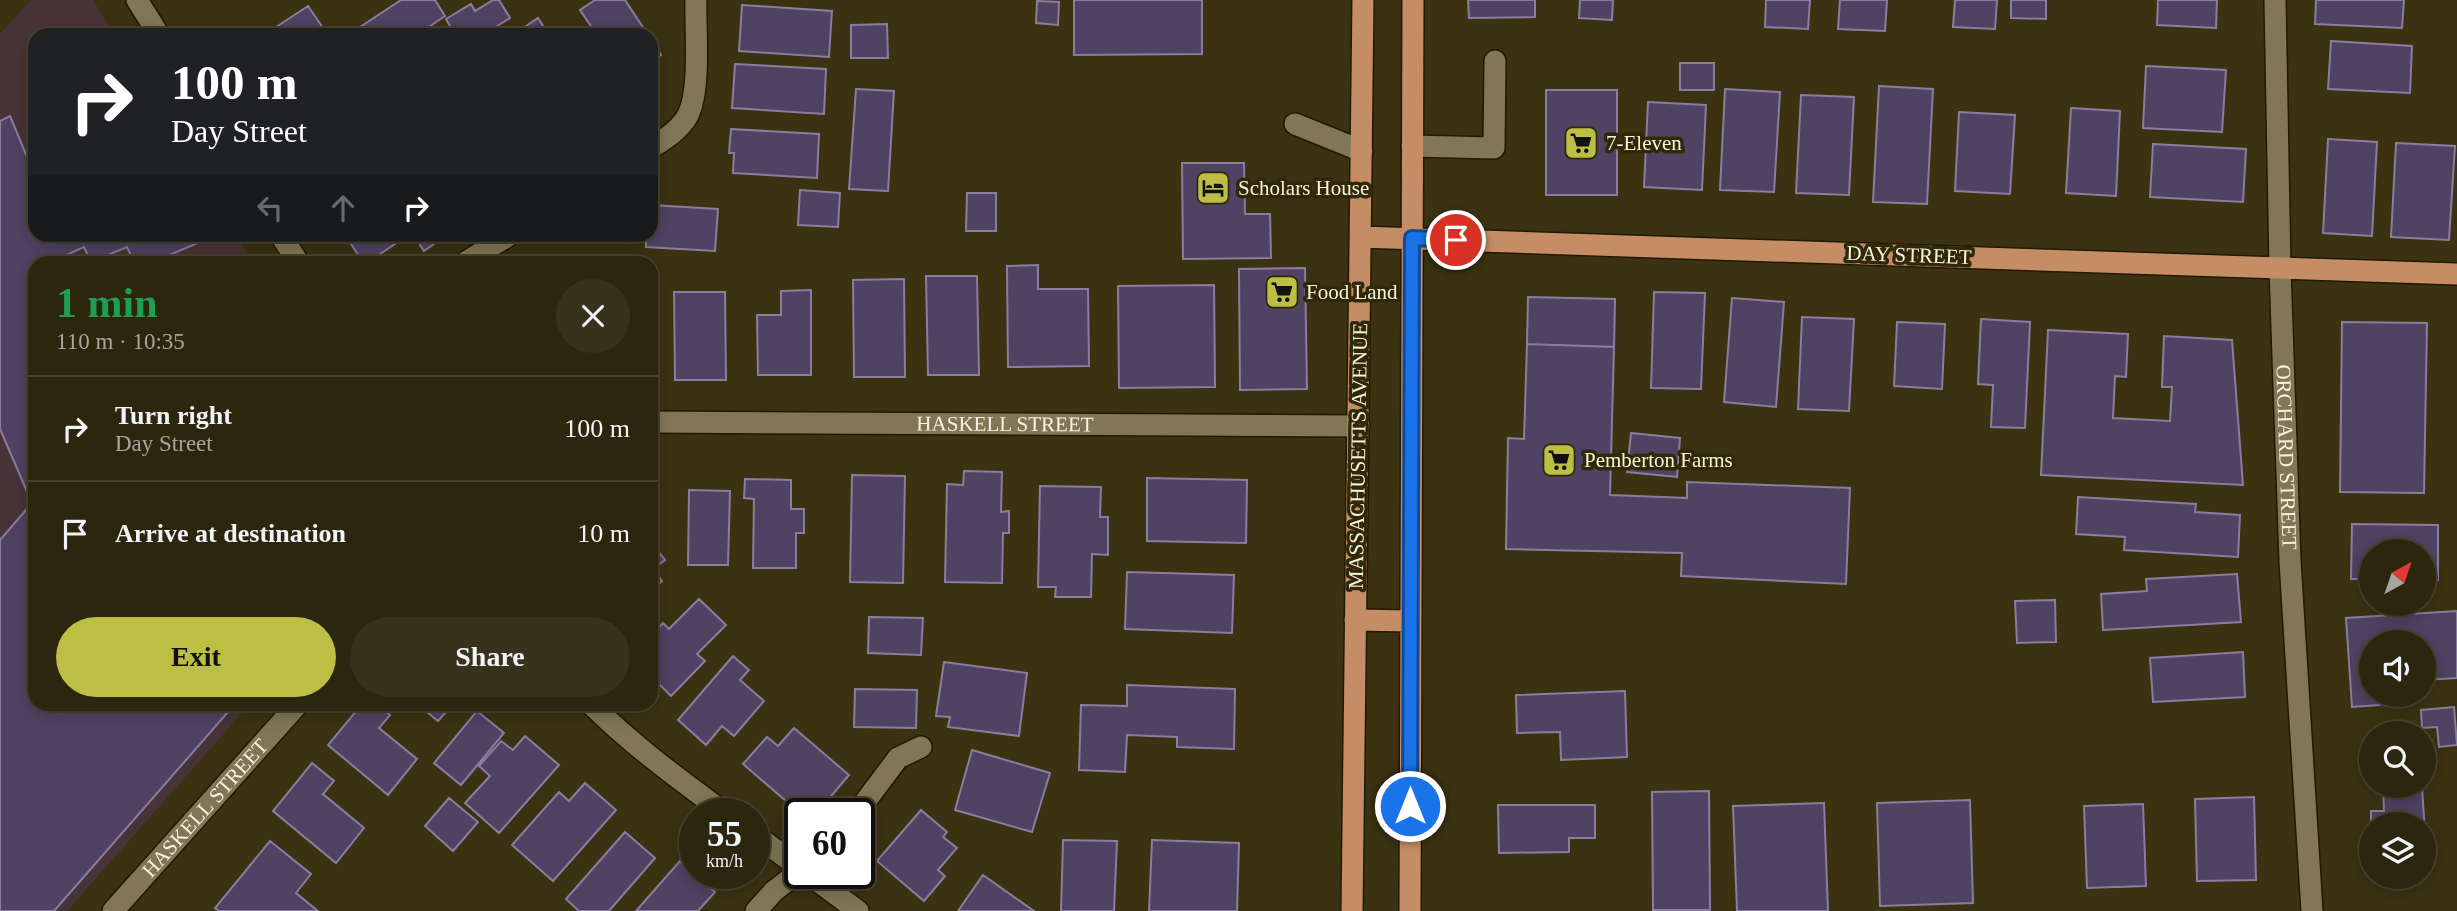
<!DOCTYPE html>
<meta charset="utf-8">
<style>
body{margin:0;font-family:Georgia,serif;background:#38321c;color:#f1f3f6;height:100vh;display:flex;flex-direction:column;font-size:26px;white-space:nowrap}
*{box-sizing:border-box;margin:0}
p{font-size:23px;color:#a6a59e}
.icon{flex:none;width:38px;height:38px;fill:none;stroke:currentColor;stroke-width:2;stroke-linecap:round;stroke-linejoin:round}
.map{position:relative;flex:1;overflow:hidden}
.side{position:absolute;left:28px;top:256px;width:630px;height:455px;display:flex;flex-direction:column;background:#2c260e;border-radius:21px;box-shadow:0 4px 18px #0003,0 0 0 2px #48432e}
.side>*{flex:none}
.banner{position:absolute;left:28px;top:28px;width:630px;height:214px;border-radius:21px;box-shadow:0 4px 18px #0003,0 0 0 2px #48432e;background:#202124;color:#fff;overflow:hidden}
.needle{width:46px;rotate:40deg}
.tools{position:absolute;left:2359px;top:539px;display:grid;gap:14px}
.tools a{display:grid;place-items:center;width:77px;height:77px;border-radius:50%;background:#2c260e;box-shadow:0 4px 18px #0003,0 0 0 2px #48432e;font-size:35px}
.speed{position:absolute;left:679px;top:798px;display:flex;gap:14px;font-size:35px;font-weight:700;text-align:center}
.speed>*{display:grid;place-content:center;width:91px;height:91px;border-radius:50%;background:#2c260e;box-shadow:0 4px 18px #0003,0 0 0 2px #48432e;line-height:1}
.speed small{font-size:18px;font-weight:400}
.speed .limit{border:4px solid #111;border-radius:10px;background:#fff;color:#111}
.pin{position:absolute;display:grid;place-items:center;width:60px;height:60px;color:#fff;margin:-30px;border:4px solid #fff;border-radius:50%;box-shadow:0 2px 7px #0007}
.me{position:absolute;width:77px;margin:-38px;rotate:0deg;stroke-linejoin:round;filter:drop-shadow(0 0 5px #0008)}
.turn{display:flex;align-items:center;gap:24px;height:147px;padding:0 28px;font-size:32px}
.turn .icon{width:91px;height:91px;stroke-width:2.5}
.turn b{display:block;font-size:49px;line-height:60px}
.lanes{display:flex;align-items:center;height:66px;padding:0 28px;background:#0003;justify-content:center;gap:35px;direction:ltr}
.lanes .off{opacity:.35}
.round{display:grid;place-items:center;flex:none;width:74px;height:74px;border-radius:37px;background:#38321c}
.headline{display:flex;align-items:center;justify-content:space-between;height:119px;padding:0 28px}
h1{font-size:42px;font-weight:600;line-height:52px;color:#1e9e55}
.cta{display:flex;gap:14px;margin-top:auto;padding:14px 28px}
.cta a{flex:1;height:80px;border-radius:42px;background:#bcbf44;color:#111;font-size:28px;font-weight:600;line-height:80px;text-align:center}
.cta a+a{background:#38321c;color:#f1f3f6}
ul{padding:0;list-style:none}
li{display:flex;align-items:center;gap:21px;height:105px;padding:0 28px;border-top:2px solid #48432e}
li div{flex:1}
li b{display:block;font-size:26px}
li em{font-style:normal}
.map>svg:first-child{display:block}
.education{fill:#483438}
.building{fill:#4f4263;stroke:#8a7d9d;stroke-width:2}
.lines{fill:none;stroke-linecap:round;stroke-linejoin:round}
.minor-casing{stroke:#221900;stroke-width:24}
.major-casing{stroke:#221900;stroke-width:24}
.minor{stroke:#817756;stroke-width:21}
.major{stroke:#c48d66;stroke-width:21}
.route-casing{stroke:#114b97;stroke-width:18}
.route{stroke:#1a73e8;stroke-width:12}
.labels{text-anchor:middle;stroke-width:7;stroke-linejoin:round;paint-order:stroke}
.poi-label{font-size:21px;fill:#f8f3e1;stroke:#312807;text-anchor:start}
.street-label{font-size:21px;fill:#f8f3e1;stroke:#312807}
</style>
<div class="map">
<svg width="2457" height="911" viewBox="0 0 2457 911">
<rect width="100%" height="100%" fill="#3b3212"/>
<path class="education" d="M31 0H93L114 35H35V234L236 235 253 262H35V704H250L67 911H0V34Z"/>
<path class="building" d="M401 0H435L445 16 417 35H356L354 31Z
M493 0H499L510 18 489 31 491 35H455L446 19 471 4 475 11Z
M595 0H625L648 35H597L580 10Z
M1074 0H1202V54L1074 55Z
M1468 0H1535V17L1469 18Z
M1580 0H1613L1612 20 1579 18Z
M1766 0H1810L1808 29 1765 27Z
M1840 0H1887L1885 31 1838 29Z
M1955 0H1997L1995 29 1953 27Z
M2011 0H2046V19L2011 18Z
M2158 0H2217L2216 28 2157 25Z
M2316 0H2404L2402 28 2315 24Z
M1037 1 1059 2 1058 25 1036 23Z
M742 5 832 11 829 57 739 51Z
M308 6 328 35H264Z
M538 18 549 35H513Z
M887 24 888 58H851V25Z
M651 39 661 55 651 62Z
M2331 41 2412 46 2410 93 2328 89Z
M1680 63H1714V90H1680Z
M735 64 826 69 824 114 732 108Z
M2146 66 2226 70 2222 132 2143 128Z
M1879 86 1933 89 1927 204 1873 202Z
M856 89 894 91 888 191 849 189Z
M1725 89 1780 92 1774 192 1720 190Z
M1546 90H1617V195H1546Z
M1801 95 1854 97 1849 195 1796 193Z
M1648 102 1706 105 1702 190 1644 187Z
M2071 108 2120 111 2116 196 2066 193Z
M1959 112 2015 115 2010 194 1955 191Z
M10 116 35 176V234H194L198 243 153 262H134L127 247 91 262 84 247 64 256 67 262H35V704H235L54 911H0V540L32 503 0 429V121Z
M731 129 819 134 817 178 733 173 734 153H729Z
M2328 139 2377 142 2372 236 2323 233Z
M2396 143 2455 146 2449 240 2391 237Z
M2153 144 2246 149 2243 202 2150 197Z
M1182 163H1244L1245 214H1270L1271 258 1183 259Z
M800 190 840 193 838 227 798 225Z
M967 193H996V231H966Z
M651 205 718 209 715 251 646 247V234H651Z
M352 234H410L368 262H363L347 238Z
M413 234H448L424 251Z
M1038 265V289H1088L1089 366 1008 367 1007 266Z
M1305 268 1307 389 1240 390 1239 269Z
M926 276H977L979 375H928Z
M904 279 905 377H854L853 280Z
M1214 285 1215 387 1119 388 1118 286Z
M811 290V375H758L757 315H781V291Z
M674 292H725L726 380H675Z
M1654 292 1705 293 1701 389 1651 388Z
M1528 297 1615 299 1614 347 1527 344Z
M1732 298 1784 302 1776 407 1724 402Z
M1802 317 1854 319 1849 411 1798 409Z
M1981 319 2030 322 2025 428 1991 427 1993 385 1978 384Z
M1897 322 1945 324 1942 389 1894 386Z
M2342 322 2427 323 2424 493 2340 492Z
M2048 330 2128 334 2126 377 2115 376 2113 418 2170 421 2172 387H2162L2164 336 2232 340 2243 485 2041 475Z
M1527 344 1614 347 1610 495 1687 498V482L1850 488 1846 584 1681 576 1682 553 1506 549 1508 438 1524 439Z
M1631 433 1680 438 1677 477 1627 472Z
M964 471 1002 472 1001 512 1009 511V533H1003L1002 583 945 582 947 484 963 485Z
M852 475 905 476 903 583 850 582Z
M1147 478 1247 480 1246 543 1147 541Z
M745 479 791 480V509H804V533H796V568H753L754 499 744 498Z
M1040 486 1101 487 1100 517H1108V555L1092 554 1091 597H1055L1056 587H1038Z
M689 490 730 491 728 565H688Z
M2078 497 2196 504 2195 512 2240 515 2238 557 2124 550 2125 537 2076 534Z
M2352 524 2438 525V580H2424V551H2371V579H2351Z
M651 542 665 560 653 569 662 581 651 590Z
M1127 572 1234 575 1232 633 1125 629Z
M2237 574 2241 622 2103 630 2101 594 2147 591 2146 579Z
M699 599 726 625 697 654 705 661 671 696 658 683 651 690V636L663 623 669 629Z
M2055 600 2056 642 2017 643 2015 601Z
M2457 611V678L2424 680V642H2371V695H2408L2409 703 2352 707 2346 618Z
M869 617 923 618 921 655 868 653Z
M2243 652 2245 697 2153 702 2150 658Z
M733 656 749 670 740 680 764 701 734 736 722 726 706 745 678 720Z
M944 662 1027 673 1019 736 948 727 950 717 936 716Z
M1127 685 1235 689 1234 749 1177 747V737L1127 735 1125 772 1079 770 1081 705 1127 706Z
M855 689 917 690 916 728 854 727Z
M1625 691 1627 757 1561 760 1560 732 1517 733 1516 695Z
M362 704H377L390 715 379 728 417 759 388 795 328 745Z
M417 704H453L438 721Z
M2454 707 2457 745 2439 747 2437 727 2422 728 2421 710Z
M477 711 504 733 461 785 434 763Z
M794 728 849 775 816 814H801L743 764 767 737 778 746Z
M525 736 559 765 499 833 465 803 490 776 479 766 501 741 513 750Z
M2432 740 2434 771 2424 772V741Z
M972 750 1050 773 1032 832 955 810Z
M312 763 334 781 323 794 364 828 336 863 273 811Z
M585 783 616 810 553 881 512 845 559 792 569 801Z
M2383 786H2422L2427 866 2424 867V824H2371V811H2384Z
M1709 791 1710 910H1653L1652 792Z
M2254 797 2256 880 2197 881 2195 799Z
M449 798 478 822 453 851 425 826Z
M1970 800 1973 903 1880 906 1877 803Z
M1824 803 1828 911H1737L1733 806Z
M2143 804 2146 886 2087 888 2084 806Z
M1498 805H1595V838H1569V852L1499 853Z
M921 810 947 832 943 837 957 848 938 870 945 876 924 901 877 861Z
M625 832 655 858 609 911H579L566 899Z
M1063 840 1117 841 1114 911H1061Z
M1152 840 1239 843 1237 911H1149Z
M270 841 311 874 296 893 318 911H219L215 908Z
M680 861 715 892 698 911H636Z
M983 875 1034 911H958Z"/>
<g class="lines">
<defs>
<g id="minor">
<path d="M137 0 159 35"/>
<path id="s1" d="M2275 0 2280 268 2290 561 2312 911"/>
<path d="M1295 124 1362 151"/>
<path d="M1412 146 1494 148 1495 61"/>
<path d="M651 148C665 139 680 130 688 115 701 89 695 30 696 0"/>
<path d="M280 234 298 262"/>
<path d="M466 262 511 234"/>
<path id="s2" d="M651 422 1359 426"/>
<path d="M591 704C632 745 680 780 726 814"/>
<path d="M856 814 898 758 921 747"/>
<path d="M754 834 800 868"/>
<path d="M807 873 858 911"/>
<path id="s3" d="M113 911 298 704"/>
<path d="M756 911 774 891 800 871"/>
</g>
<path id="major" d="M1360 237 2457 274
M1355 620 1411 621
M1352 911 1363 0
M1410 911 1413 0"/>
</defs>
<use href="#minor" class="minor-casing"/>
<use href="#major" class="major-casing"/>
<use href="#minor" class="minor"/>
<use href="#major" class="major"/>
</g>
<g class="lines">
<defs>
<path id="route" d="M1410 806 1412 238 1456 240"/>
</defs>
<use href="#route" class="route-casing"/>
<use href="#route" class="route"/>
</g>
<defs>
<symbol id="supermarket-square" viewBox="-11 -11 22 22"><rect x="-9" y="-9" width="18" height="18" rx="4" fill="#bcbf44" stroke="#312807"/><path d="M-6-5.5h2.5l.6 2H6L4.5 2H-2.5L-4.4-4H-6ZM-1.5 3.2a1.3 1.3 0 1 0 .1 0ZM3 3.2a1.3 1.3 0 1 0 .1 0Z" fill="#111"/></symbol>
<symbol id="hotel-square" viewBox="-11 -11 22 22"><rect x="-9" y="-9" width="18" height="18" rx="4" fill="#bcbf44" stroke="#312807"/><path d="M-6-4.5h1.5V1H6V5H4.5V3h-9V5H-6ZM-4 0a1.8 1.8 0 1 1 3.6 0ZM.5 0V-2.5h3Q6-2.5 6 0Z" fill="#111"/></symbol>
</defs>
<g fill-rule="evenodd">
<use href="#supermarket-square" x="1562" y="124" width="38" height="38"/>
<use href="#hotel-square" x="1194" y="169" width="38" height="38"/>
<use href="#supermarket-square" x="1263" y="273" width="38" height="38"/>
<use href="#supermarket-square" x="1540" y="441" width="38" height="38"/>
</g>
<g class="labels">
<g class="poi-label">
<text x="1606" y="150">7-Eleven</text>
<text x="1238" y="195">Scholars House</text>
<text x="1306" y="299">Food Land</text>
<text x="1584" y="467">Pemberton Farms</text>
</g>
<g class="street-label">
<text transform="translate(1909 255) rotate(2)" y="7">DAY STREET</text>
<text dy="7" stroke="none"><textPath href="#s2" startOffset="354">HASKELL STREET</textPath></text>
<text transform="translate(1358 456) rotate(-89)" y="7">MASSACHUSETTS AVENUE</text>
<text dy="7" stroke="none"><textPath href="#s1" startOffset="457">ORCHARD STREET</textPath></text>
<text dy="7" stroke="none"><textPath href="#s3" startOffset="138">HASKELL STREET</textPath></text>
</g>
</g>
</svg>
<div class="tools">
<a><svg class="needle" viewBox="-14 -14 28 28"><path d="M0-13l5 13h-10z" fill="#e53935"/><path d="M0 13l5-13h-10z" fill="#a6a59e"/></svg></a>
<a><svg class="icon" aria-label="sound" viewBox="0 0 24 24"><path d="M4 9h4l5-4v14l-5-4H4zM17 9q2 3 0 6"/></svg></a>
<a><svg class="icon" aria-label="search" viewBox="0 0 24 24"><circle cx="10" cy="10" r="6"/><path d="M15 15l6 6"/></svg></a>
<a><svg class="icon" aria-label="layers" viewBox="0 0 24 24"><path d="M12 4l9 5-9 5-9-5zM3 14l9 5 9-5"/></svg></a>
</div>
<div class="speed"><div>55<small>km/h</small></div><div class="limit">60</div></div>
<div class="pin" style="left:1456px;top:240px;background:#d93025"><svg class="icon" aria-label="arrive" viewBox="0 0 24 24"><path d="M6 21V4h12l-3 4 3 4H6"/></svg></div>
<svg class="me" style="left:1410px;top:806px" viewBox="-20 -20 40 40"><circle r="17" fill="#1a73e8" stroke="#fff" stroke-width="3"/><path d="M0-11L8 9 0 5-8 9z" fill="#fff"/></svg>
<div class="banner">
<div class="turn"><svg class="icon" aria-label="right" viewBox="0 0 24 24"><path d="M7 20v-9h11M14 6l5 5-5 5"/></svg><div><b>100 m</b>Day Street</div></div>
<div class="lanes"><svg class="icon off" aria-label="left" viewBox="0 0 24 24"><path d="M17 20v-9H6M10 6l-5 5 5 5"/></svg><svg class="icon off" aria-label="ahead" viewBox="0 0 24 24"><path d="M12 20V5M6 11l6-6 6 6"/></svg><svg class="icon" aria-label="right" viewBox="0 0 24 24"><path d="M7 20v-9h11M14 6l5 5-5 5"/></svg></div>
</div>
<section class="side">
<div class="headline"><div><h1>1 min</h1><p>110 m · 10:35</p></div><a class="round"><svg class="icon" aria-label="close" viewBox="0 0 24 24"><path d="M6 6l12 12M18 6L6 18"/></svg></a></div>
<ul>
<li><svg class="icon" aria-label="right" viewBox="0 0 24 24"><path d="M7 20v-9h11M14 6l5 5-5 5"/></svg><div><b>Turn right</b><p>Day Street</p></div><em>100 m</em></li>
<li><svg class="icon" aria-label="arrive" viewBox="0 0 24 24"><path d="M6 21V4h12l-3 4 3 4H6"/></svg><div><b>Arrive at destination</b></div><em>10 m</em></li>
</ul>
<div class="cta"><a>Exit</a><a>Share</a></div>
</section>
</div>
